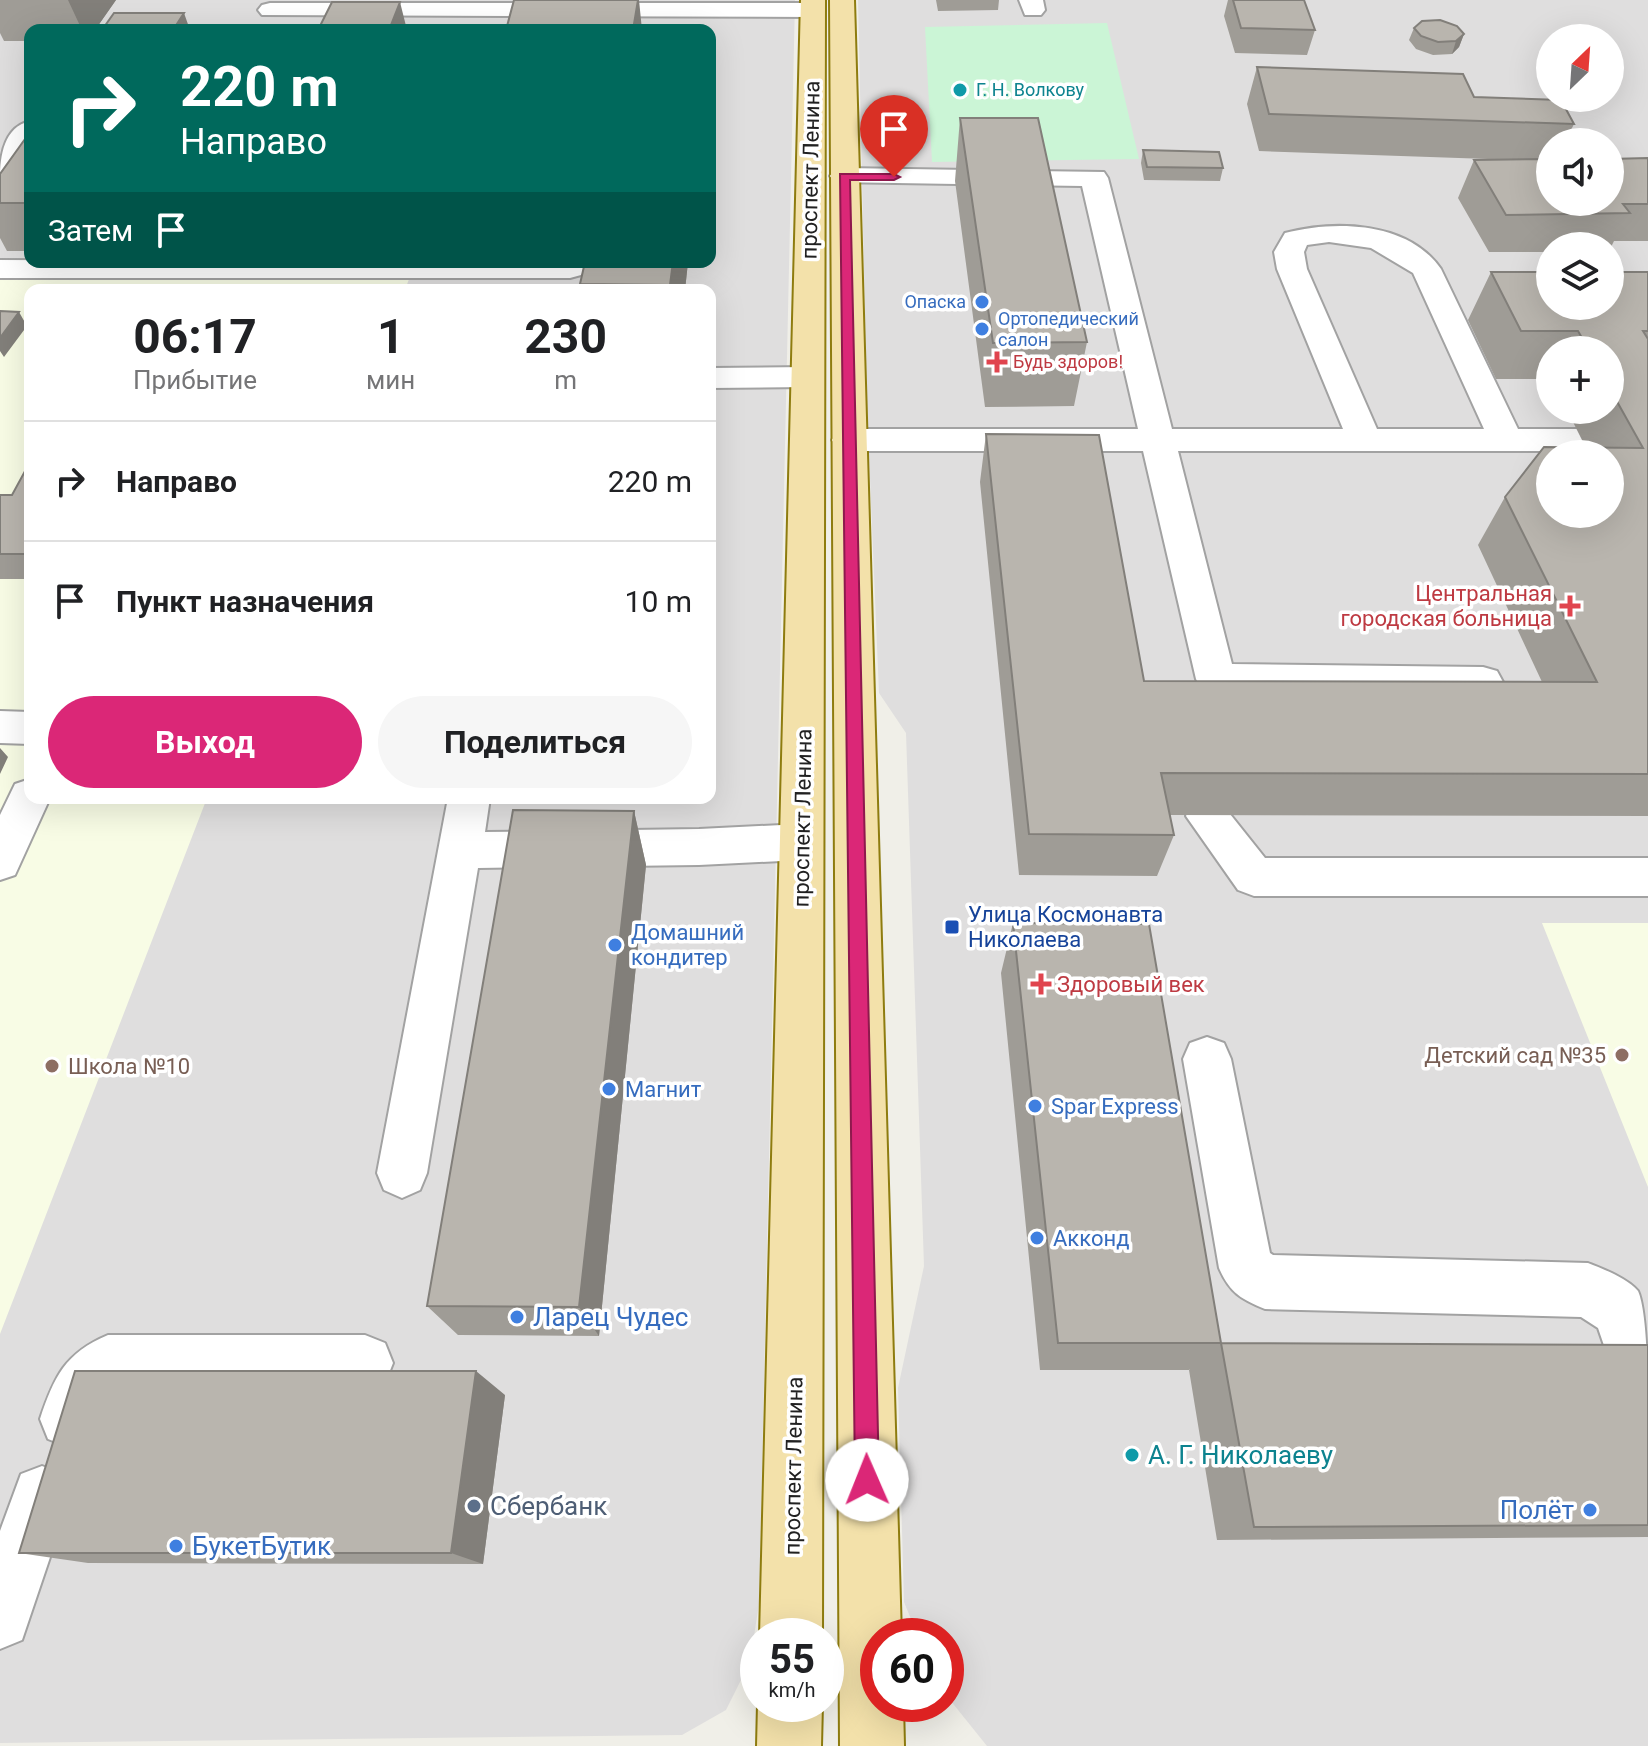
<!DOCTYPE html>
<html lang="ru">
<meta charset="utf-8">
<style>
body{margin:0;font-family:Roboto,sans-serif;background:#f6f6f6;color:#202124;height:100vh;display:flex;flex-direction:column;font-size:30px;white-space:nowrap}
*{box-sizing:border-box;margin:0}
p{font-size:26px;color:#757577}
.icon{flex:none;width:44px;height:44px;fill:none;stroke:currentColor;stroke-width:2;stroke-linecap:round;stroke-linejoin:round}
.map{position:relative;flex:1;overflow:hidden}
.drawer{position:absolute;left:24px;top:284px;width:692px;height:520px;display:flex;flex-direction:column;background:#fff;border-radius:16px;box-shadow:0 8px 32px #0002}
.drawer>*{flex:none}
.guide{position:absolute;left:24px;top:24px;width:692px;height:244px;border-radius:16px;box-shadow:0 8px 32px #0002;background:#00695c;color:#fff;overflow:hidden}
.needle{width:52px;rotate:25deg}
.controls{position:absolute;left:1536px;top:24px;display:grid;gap:16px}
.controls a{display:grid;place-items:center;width:88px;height:88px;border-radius:50%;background:#fff;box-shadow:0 8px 32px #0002;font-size:40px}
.speed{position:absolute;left:740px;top:1618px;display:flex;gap:16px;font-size:40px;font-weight:700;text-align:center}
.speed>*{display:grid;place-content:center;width:104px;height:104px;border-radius:50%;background:#fff;box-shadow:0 8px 32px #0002;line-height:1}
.speed small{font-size:20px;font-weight:400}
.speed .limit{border:12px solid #d22;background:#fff;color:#111}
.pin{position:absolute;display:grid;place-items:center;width:68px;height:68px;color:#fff;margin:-82px -34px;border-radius:50% 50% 50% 0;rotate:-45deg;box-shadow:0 0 8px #0007}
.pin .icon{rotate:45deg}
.me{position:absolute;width:88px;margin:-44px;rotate:359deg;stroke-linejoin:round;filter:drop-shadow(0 0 6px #0008)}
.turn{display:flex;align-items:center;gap:28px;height:168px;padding:0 24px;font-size:36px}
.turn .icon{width:104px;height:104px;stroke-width:2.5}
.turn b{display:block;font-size:56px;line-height:68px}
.then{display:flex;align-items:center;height:76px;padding:0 24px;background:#0003;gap:16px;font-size:30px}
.eta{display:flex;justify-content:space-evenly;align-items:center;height:136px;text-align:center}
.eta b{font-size:48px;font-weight:700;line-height:56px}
.primary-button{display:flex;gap:16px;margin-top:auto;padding:16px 24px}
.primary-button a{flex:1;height:92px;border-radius:48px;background:#db2777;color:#fff;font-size:32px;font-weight:700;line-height:92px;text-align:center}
.primary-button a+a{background:#f6f6f6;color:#202124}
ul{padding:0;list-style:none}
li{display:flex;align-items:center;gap:24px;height:120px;padding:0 24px;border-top:2px solid #e0e0e0}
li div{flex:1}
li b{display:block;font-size:30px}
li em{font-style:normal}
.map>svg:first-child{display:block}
.residential{fill:#dfdede;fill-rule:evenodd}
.education{fill:#f8fce5}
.park{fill:#cbf5d6}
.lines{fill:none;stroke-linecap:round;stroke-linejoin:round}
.minor-casing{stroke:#a2a2a2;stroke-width:4}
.major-casing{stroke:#8e7c0f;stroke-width:4}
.minor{fill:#fff;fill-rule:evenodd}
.major{fill:#f3e1aa;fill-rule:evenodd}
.wall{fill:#9f9c96}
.shaded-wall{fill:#827f7a}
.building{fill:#b9b5ae;stroke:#827f7a;stroke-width:2;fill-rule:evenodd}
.route{fill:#db2777;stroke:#8e194d;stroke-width:2}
.culture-dot{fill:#0f9aa8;stroke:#fff;stroke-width:3}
.shop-dot{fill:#3f7fe0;stroke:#fff;stroke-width:3}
.health-dot{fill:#e0444e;stroke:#fff;stroke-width:3}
.transit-dot{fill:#1a4fb4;stroke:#fff;stroke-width:3}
.education-dot{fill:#8d6e63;stroke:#fff;stroke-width:3}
.service-dot{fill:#5c6f8a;stroke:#fff;stroke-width:3}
.labels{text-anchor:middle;stroke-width:7;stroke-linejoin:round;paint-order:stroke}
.far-culture-label{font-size:18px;fill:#0d838f;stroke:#fff;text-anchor:start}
.far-shop-label{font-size:18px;fill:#366cbe;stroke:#fff;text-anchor:end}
.far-health-label{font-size:18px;fill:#be3a42;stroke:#fff;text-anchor:start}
.street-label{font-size:22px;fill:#212121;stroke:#fff}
.health-label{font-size:22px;fill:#be3a42;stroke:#fff;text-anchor:end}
.transit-label{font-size:22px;fill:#164399;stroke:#fff;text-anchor:start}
.shop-label{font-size:22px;fill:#366cbe;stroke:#fff;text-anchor:start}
.education-label{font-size:22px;fill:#785e54;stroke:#fff;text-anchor:end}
.near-shop-label{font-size:26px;fill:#366cbe;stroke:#fff;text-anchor:start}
.near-culture-label{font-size:26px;fill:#0d838f;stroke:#fff;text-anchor:start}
.near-service-label{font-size:26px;fill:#4e5e75;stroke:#fff;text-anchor:start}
</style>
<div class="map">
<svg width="1648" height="1746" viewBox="0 0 1648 1746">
<rect width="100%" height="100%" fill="#f0efe8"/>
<path class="residential" d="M0 0H795L759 1604 750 1662 726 1710 682 1735 0 1743ZM30 30H710V262H30ZM30 290H710V798H30Z
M858 0H1648V1746H987L946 1695V1636H918L904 1602 898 1388 924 1266 906 733 879 693 867 407ZM1550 38H1610V98H1550ZM1550 142H1610V202H1550ZM1550 246H1610V306H1550ZM1550 350H1610V410H1550ZM1550 454H1610V514H1550Z"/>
<path class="education" d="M0 279H409L405 290H30V798H207L0 1334Z
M1542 923H1648V1187Z"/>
<path class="park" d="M1107 23 1139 159 932 162 925 27Z"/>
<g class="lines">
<defs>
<path id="minor" d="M1019 0H1043L1045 10 1041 15H1025Z
M270 3H813L821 5 825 10 821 15 813 17 262 15 258 10 262 5Z
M30 121V148L10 176 0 178C0 156 4 127 30 121Z
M844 168 1104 172 1108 178 1172 429H1343L1277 269 1274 252 1285 233C1335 220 1408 221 1441 269L1518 429H1582L1594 432 1599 440 1594 448 1582 451H1178L1232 664 1483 667 1497 671 1503 682 1497 693 1483 697 1216 694 1202 690 1196 679 1143 451H849L837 448 832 440 837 432 849 429H1138L1082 186 834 182 830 176 834 170ZM1329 242 1371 248 1413 273 1484 429H1377L1307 269 1304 252 1307 245Z
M0 260 578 262 585 269 581 275 570 278H0Z
M807 367 818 370 823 377 818 384 807 387 710 388V368Z
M0 711 30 712V744L0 743Z
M30 779V798H50L15 875 0 880V815L15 784Z
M448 798H490L485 832 699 829 801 824 816 829 823 842 816 855 801 860 699 865 478 868 427 1173 420 1190 402 1198 384 1190 377 1173Z
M1207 799 1222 804 1265 858H1648V896H1254L1238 890 1186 816 1192 804Z
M1207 1037 1224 1043 1231 1059 1270 1253 1273 1255 1588 1263C1603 1269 1627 1278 1638 1291 1648 1313 1648 1393 1648 1423L1628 1415 1598 1328 1581 1317 1265 1309C1241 1299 1230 1293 1219 1268L1183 1059 1190 1043Z
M108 1335H365L385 1343 393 1363 385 1383 365 1391H119L100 1408 88 1439 68 1447 48 1439 40 1419C54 1377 65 1353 108 1335Z
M42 1466 63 1474 71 1495 22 1640 0 1649V1531L21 1474Z"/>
<path id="major" d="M801 0H825L822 1636H760Z
M830 0H854L901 1636H878V1704H903L904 1746H840Z
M758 1704H822L821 1746H757Z"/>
</defs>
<use href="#minor" class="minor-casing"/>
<use href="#major" class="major-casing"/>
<use href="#minor" class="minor"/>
<use href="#major" class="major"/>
</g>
<path class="wall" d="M0 0H116L95 30H30V41H4L0 33Z
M936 0H999L998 10 938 11Z
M1228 0H1304L1315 30 1307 55 1235 53 1224 16Z
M1414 28 1464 34 1459 47 1452 54 1433 55 1416 49 1409 40Z
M1257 67 1474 97 1574 124 1565 142H1550V202L1648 158V241H1614L1610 249V246H1550V252H1489L1458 198 1474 160H1517L1259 151 1247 104Z
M960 118 1087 342 1074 406 985 407 955 181Z
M30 132V251H7L0 238V174Z
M1143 150 1223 168 1220 181 1144 180 1141 163Z
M688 262 685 290H581L580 284Z
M1491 272H1648V816L1170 815 1174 835 1157 876 1019 875 980 482 986 434 1144 681 1542 682 1478 545 1505 497 1586 448 1567 410H1610V350H1550V379H1496L1468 320Z
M30 462V579H0V495H12Z
M634 811 646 865 599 1336 458 1335 427 1306Z
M1013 923 1221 1343 1189 1370H1040L1001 973Z
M1221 1343 1648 1345V1537L1217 1540 1189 1370Z
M505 1395 483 1564 88 1563 19 1553Z"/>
<path class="shaded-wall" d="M68 0H116L95 30H82Z
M638 0H639L642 30H633Z
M400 2 407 30H389Z
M184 13 190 30H173Z
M1464 34 1459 47 1452 54 1456 41Z
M673 262H688L685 290H670V285Z
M19 312 27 326 4 357 0 351V338Z
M0 748 8 757 0 774Z
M634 811 646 865 599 1336 579 1307Z
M476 1371 505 1395 483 1564 451 1553Z"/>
<path class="building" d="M514 0H638L633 30H506Z
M1233 0H1304L1315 30 1241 28Z
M332 2H400L389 30H318Z
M114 13H184L173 30H102Z
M1440 20 1457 26 1464 34 1456 41 1438 42 1421 36 1414 28 1422 21Z
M1257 67 1463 74 1474 97 1561 100 1574 124 1269 114Z
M960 118H1038L1087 342 993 343Z
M30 132V203H0V174Z
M1143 150 1219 152 1223 168 1147 167Z
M1648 158V204H1623L1630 213 1506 215 1474 160 1550 159V202H1610V159Z
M585 262H673L670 285 580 284Z
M1491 272H1550V306H1610V272H1648V331H1643L1648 339V774L1161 773 1174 835 1029 834 986 434 1099 435 1144 681 1597 682 1505 497 1544 447 1643 448 1610 389V350H1589L1578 331H1521ZM1550 454H1610V514H1550Z
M0 311 19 312 0 338Z
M30 462V554H0V495H12Z
M513 810 634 811 579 1307 427 1306Z
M1013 923 1149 924 1221 1343H1058Z
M1221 1343 1648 1345V1525L1254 1527Z
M75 1371H476L451 1553H19Z"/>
<path class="route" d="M840 174H894L900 177 894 180H850L879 1480 876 1489 867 1492 859 1489 855 1480Z"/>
<g class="culture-dot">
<circle cx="960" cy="90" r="8"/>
<circle cx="1132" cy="1455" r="8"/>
</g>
<g class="shop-dot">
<circle cx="982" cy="302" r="8"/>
<circle cx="982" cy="329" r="8"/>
<circle cx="615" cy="945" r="8"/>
<circle cx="609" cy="1089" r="8"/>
<circle cx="1035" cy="1106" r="8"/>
<circle cx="1037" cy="1238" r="8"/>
<circle cx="517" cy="1317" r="8"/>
<circle cx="1590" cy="1510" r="8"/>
<circle cx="176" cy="1546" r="8"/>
</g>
<g class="health-dot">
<path d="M993 350h8v8h8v8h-8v8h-8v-8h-8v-8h8z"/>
<path d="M1566 594h8v8h8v8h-8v8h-8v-8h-8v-8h8z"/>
<path d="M1037 972h8v8h8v8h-8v8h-8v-8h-8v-8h8z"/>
</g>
<rect class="transit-dot" x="944" y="919" width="16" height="16" rx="4"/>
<g class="education-dot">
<circle cx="1622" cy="1055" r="8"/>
<circle cx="52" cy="1066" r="8"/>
</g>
<circle class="service-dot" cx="474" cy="1506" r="8"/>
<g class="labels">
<g class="far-culture-label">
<text x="976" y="96">Г. Н. Волкову</text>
</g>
<g class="far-shop-label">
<text x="966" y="308">Опаска</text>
<text x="998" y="325" text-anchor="start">Ортопедический<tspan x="998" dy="21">салон</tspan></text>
</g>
<g class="far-health-label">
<text x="1013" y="368">Будь здоров!</text>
</g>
<g class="street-label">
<text transform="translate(810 170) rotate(-89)" y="8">проспект Ленина</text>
<text transform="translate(802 818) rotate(-89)" y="8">проспект Ленина</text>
<text transform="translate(793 1466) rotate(-89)" y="8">проспект Ленина</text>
</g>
<g class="health-label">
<text x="1552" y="601">Центральная<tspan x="1552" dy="25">городская больница</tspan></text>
<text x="1057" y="992" text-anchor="start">Здоровый век</text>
</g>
<g class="transit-label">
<text x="968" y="922">Улица Космонавта<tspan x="968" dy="25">Николаева</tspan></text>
</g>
<g class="shop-label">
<text x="631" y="940">Домашний<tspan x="631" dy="25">кондитер</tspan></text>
<text x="625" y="1097">Магнит</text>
<text x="1051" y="1114">Spar Express</text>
<text x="1053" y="1246">Акконд</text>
</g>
<g class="education-label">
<text x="1606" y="1063">Детский сад №35</text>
<text x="68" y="1074" text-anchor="start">Школа №10</text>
</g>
<g class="near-shop-label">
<text x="533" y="1326">Ларец Чудес</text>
<text x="1574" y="1519" text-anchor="end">Полёт</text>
<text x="192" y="1555">БукетБутик</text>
</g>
<g class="near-culture-label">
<text x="1148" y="1464">А. Г. Николаеву</text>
</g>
<g class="near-service-label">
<text x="490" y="1515">Сбербанк</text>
</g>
</g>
</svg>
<div class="controls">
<a><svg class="needle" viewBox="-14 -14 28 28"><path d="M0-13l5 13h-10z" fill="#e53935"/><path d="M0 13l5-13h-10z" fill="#757577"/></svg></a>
<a><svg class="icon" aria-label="sound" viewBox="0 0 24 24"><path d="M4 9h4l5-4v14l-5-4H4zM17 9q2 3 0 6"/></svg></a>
<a><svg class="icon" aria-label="layers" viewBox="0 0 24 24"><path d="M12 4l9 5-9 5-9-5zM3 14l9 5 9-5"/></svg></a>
<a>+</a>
<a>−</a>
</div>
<div class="speed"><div>55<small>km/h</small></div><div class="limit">60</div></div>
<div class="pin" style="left:894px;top:177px;background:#d93025"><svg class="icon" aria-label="arrive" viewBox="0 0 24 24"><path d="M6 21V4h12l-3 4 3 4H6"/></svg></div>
<svg class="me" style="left:867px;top:1480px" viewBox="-20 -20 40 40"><circle r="19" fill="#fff"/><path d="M0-13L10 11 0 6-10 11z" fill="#db2777"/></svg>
<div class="guide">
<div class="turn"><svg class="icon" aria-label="right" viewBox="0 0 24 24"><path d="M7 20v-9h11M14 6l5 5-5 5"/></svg><div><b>220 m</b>Направо</div></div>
<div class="then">Затем<svg class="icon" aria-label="arrive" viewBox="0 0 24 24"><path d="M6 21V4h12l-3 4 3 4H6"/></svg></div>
</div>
<section class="drawer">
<div class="eta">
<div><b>06:17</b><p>Прибытие</p></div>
<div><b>1</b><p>мин</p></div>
<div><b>230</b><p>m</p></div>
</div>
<ul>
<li><svg class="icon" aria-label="right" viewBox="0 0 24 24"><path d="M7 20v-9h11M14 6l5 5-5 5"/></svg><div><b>Направо</b></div><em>220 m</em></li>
<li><svg class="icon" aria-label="arrive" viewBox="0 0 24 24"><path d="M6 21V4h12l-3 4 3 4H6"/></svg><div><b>Пункт назначения</b></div><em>10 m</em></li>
</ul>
<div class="primary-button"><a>Выход</a><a>Поделиться</a></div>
</section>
</div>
